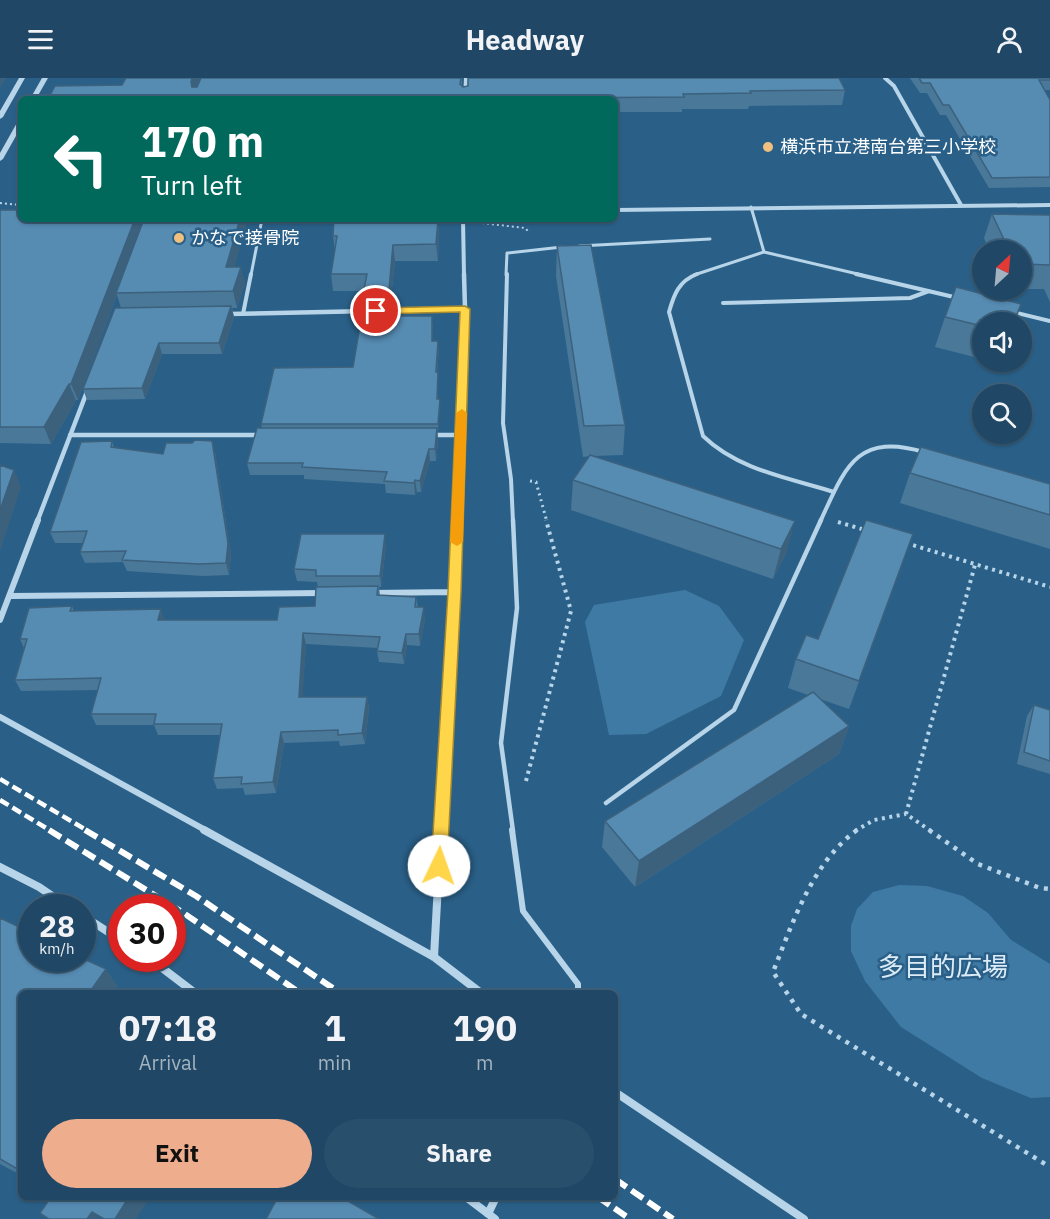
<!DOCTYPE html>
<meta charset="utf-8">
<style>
body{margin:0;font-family:"IBM Plex Sans","Noto Sans JP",sans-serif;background:#284f6c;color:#f1f3f6;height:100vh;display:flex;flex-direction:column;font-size:22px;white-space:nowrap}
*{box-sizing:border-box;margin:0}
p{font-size:20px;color:#a2b2bf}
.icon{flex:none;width:33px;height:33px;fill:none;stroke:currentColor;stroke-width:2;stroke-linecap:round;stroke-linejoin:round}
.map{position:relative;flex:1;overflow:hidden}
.details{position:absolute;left:18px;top:912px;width:600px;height:210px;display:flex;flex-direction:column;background:#204866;border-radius:9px;box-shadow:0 2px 4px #0004,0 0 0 2px #3d607a}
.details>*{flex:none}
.banner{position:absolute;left:18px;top:18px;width:600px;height:126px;border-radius:9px;box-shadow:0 2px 4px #0004,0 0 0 2px #3d607a;background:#00695c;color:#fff;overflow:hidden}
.needle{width:39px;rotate:26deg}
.controls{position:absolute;left:972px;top:162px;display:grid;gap:12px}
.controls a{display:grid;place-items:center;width:60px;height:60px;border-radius:50%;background:#204866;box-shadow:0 2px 4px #0004,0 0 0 2px #3d607a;font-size:30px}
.speed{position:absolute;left:18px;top:816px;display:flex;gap:12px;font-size:30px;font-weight:700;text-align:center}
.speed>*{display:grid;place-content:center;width:78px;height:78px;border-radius:50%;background:#204866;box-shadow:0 2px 4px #0004,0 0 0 2px #3d607a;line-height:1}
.speed small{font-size:15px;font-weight:400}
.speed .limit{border:9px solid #d22;background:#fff;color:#111}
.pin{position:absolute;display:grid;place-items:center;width:51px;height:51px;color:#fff;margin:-26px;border:3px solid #fff;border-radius:50%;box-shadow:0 2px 6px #0007}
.me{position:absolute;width:66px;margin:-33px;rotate:3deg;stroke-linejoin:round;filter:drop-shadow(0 0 4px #0008)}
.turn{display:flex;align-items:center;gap:21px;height:126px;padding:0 24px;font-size:27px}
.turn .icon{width:78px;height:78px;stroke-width:2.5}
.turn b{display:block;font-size:42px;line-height:51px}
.eta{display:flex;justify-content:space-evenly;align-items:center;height:102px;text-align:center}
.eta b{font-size:36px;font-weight:700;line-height:42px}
.button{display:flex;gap:12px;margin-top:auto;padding:12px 24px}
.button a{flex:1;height:69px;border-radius:36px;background:#eead8d;color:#111;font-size:24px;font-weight:700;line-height:69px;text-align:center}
.button a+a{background:#284f6c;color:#f1f3f6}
header{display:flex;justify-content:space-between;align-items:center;height:78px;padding:0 24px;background:#204866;font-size:27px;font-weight:700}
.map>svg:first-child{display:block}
.green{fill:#3f7aa5}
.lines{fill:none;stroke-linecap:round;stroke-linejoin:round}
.path-far3{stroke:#b7d4e8;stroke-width:2;stroke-dasharray:2 3;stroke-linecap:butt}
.path-far2{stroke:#b7d4e8;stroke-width:3;stroke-dasharray:2 4;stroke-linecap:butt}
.path-far1{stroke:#b7d4e8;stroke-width:4;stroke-dasharray:3 4.5;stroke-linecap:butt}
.path{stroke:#b7d4e8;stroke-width:4.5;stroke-dasharray:4 6;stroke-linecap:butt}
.service-far3{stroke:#b7d4e8;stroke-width:3}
.service-far2{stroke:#b7d4e8;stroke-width:4}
.service-far1{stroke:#b7d4e8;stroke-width:4.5}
.service{stroke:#b7d4e8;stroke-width:6}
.minor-far3{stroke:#b7d4e8;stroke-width:4}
.minor-far2{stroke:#b7d4e8;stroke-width:4.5}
.minor-far1{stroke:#b7d4e8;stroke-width:6}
.minor{stroke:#b7d4e8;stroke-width:8}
.tertiary{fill:#b7d4e8;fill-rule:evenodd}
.rail-far1{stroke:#fff;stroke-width:4.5;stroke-dasharray:10 4.5;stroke-linecap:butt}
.rail{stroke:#fff;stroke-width:6;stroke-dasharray:14 6;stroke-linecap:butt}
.wall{fill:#4a7899}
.shaded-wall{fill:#3c617d}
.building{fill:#568bb2;stroke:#3c617d;stroke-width:1.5}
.route{fill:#ffd54a;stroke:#a68a30;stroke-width:1.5}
.slow{fill:#f59e0b}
.poi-dot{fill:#efc07f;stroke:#2a6088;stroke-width:2}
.labels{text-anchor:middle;stroke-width:5;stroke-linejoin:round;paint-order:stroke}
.far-poi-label{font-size:18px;fill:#fff;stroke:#2a6088;text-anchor:start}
.near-park-label{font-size:26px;fill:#dbebf7;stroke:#2a6088}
</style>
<header><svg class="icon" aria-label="menu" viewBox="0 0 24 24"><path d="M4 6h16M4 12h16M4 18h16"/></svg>Headway<svg class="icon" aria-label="person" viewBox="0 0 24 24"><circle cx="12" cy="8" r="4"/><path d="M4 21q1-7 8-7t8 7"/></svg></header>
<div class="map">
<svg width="1050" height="1141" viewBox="0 0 1050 1141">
<rect width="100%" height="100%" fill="#2a6088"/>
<path class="green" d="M685 512 719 528 744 562 721 618 646 656 609 657 585 544 594 527Z
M899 807 927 808 963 818 988 835 1011 862 1050 886V1019L1031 1020 982 1000 901 949 865 903 851 873V848L857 831 873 814Z"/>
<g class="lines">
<path class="path-far3" d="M0 125 21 127
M482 145 525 150 529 154"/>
<path class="path-far2" d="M530 403 536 404 547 444"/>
<path class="path-far1" d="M838 444 865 452
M906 465 1050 509
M526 703 571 533 546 442
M855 753 874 742 906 736
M931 753 906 736 975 487"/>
<path class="path" d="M857 752C812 785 793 844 773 894L801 936 1050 1089
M929 752 978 786 1040 810 1050 811"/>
<path class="service-far3" d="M751 129 764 174
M579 168 710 161
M251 197 262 141
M506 197 507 175 562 169
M694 197 764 174 862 197"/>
<path class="service-far2" d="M507 196 503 345 511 401 513 444
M697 196C679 203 674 216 669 234L703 358C738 392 789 400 834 414
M856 196 958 220
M723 225 910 220 929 213
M1013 234 1050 243
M243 236 251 196
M820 444C845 390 856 354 924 374"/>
<path class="service-far1" d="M606 725 734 632 821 442
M513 753 501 665 517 530 513 442"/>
<path class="service" d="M512 752 523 833 578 906V915"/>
<path class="minor-far3" d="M885 0 894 8 961 127
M465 21 466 0
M463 141 464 197"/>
<path class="minor-far2" d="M381 233 465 231
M228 236 370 233
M70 357H262
M431 357H461
M37 444 88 311
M457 444 465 231 464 196"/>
<path class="minor-far1" d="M371 515 455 514
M11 518 322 515
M0 542 38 442
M0 639 207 753
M440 753 457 442"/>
<path class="minor" d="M204 752 434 879 481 915
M0 789 39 809 70 830
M82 837 122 863
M434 879 441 752
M149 880 195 915
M615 1014 804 1141
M466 1119 495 1141
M488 1136 496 1119"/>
<path class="tertiary" d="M19 0H25L3 39 0 41V33Z
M42 0H48L36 21H30Z
M21 41V49L3 81 0 83V75L18 43Z
M1050 125V129L615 134V130Z"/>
<path class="rail-far1" d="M0 701 88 753
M0 722 51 753"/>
<path class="rail" d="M49 752 182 834 300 915
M85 752 196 818 340 915
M615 1101 673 1141
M598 1119 630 1141"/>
</g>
<path class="wall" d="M462 0V8L463 9 845 12 842 27 749 28 748 31H682V34H615V21H48L122 7Z
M910 0H1050V12H1044L1050 22V109L989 110 946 37H940L927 15H920Z
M0 132H18L21 141H140L142 147 234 189 245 205 237 230H232L234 239 222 276H162L145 321 87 322 83 311 121 230 117 217 78 322H76L51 366 0 365Z
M992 136 1050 137V224L1044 211H1022V172H989L984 160Z
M334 141H439L438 183H395L390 228H366L364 213H333L331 196 335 173 333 158Z
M557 168 625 347 623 377 593 378 787 473 773 501 571 432 573 402 590 378 583 379 556 198Z
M389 238 433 245 432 263 439 270 437 294 438 301V321L440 328 438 352H437L438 362 436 383H430L421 414H417L415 417 386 415 385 406 304 401V397H250L247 385 262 350 261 346 353 289Z
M945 239 982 244V281L935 269Z
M112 363 114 370 163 376 215 374 231 476 229 497 203 498 127 493 123 484 85 485 80 474 83 465H55L50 454Z
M910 395 1050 406V471L900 425Z
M913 456 849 631 820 621 849 648 839 676 635 809 602 769 605 743 808 617 788 610 796 581 818 561Z
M386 468 381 509H379L380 517 416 519 418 529 425 541 420 568 407 567 404 586 379 584 377 573 378 570 306 566 302 619H367L369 630 365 666 340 668 339 663 284 665 276 715 245 717 243 710 217 711 213 700 220 657H158L154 647H96L91 636 98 612 21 613 15 602 24 570 20 561 72 528 74 533 165 542H277L315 528 318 509 317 504 297 503 294 491Z
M1034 627 1050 632V696L1017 686 1027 638Z
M0 840 118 909 21 915V1097L0 1086Z"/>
<path class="shaded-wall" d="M0 0H6L0 10Z
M192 0H202L194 20 191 4Z
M135 141H140L142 149 116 215 117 217 78 322 71 306Z
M240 141H248L230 205 226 189Z
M438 141H439V146L438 183 436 166Z
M393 167 395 183 390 228 389 211Z
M241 189 245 205 237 230 233 213Z
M231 228 234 239 222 276 219 265Z
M438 263 439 270 436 301V294Z
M159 265 162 276 145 321 142 310Z
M69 306 76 322 51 366 44 349Z
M440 321V328L438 352V346Z
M437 350 438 362 436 383 435 371Z
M212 363 215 374 231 476 229 497 226 485Z
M429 371 430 383 421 414 420 403Z
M14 392 21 409 0 473V432Z
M415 402 417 414 415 417 414 405Z
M795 443 787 473 773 501 781 471Z
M385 456 386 468 381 509 380 498Z
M424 529 425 541 420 568 419 556Z
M161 531 165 543 158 542Z
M303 555 306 566 302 630 299 619Z
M406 556 407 567 404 586 402 575Z
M367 619 369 630 365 666 362 655Z
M849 648 839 676 635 809 639 783Z
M281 654 284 665 276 715 273 704Z
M106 891 118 909 113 915H89Z
M129 1119H150L136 1141H115Z
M92 1134 100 1141H87Z"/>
<path class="building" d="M126 0H192L191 4 192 9H197L201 0H461L460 6 463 9 468 8V0H839L845 12 750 13 751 15 683 16 684 19 539 20V21H48L55 8 122 7Z
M919 0H1050V2H1039L1050 22V99L992 100 949 27H943L930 5H922Z
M21 127V141H135L71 306H69L44 349H0V132H18Z
M992 136 1050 137V187L1022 186V172H1009Z
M144 141H240L226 189H241L233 213 116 215Z
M334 141H438L436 166 393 167 389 211H364L367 196H331L337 158H333Z
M591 167 625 347 584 348 557 168Z
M956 209 1021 226 1014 244H982V248L945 239Z
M231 228 219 265H159L142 310 83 311 115 230Z
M363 230H389L388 238H432V263H438L436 294H438L437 321H440L438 346H261L274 290 353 289Z
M257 350H437L435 371H429L420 403 415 402 414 405 384 403 387 394 302 389 303 385H247Z
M195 362 212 363 228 465 226 485 199 486 122 482 126 473 80 474 87 453 50 454 81 364 112 363 111 369 163 376 166 365H192Z
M921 369 1050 406V437L910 395Z
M590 377 795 443 781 471 573 402Z
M0 387 14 392 0 432Z
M866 442 913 456 859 603 796 581 806 557 818 561Z
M301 456H385L380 498H316V492L294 491Z
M378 508 377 517 416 519 415 529H424L419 556H406L402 575 377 573 380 559 303 555 299 619H367L362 655 338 657V652L281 654 273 704 241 706 242 699 213 700 222 646H154L156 636H91L101 600 15 602 27 561H20L29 530 72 528 70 533 161 531 158 542H277L279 529 315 528 316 509Z
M813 614 849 648 639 783 605 743Z
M1034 627 1050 632V683L1024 674Z
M0 840 32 855V880H82L106 891 89 915H21V1093L0 1081Z
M51 1119H129L115 1141H104L92 1134 87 1141H49L40 1135Z
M278 1119H341L379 1141H266Z"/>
<path class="route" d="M465 228 470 231 461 514 447 788 445 793 439 795 434 793 431 788 448 514 460 234 376 236 371 233 376 230Z"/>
<path class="slow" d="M462 331 467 335 463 464 457 468 450 464 456 335Z"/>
<g class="poi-dot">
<circle cx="768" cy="69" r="6"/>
<circle cx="179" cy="160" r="6"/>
</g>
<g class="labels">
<g class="far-poi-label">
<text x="780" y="75">横浜市立港南台第三小学校</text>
<text x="191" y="166">かなで接骨院</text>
</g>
<g class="near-park-label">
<text x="943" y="898">多目的広場</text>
</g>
</g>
</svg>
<div class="controls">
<a><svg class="needle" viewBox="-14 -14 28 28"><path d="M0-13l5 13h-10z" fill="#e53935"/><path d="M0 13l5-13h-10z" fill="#a2b2bf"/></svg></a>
<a><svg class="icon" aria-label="sound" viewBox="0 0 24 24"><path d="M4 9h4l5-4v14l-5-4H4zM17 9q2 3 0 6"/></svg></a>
<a><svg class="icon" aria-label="search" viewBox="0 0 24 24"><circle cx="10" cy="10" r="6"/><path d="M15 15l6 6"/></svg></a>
</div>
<div class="speed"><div>28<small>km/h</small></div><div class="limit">30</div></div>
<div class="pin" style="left:376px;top:233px;background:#d93025"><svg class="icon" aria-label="arrive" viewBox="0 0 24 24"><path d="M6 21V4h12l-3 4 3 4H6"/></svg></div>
<svg class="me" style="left:439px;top:788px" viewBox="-20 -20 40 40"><circle r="19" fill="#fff"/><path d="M0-13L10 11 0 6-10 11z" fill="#ffd54a"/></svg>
<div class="banner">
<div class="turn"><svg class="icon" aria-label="left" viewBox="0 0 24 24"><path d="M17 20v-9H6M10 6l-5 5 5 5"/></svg><div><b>170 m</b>Turn left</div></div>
</div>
<section class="details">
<div class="eta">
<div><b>07:18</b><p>Arrival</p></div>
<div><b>1</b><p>min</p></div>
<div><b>190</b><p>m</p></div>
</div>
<div class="button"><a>Exit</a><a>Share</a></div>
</section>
</div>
